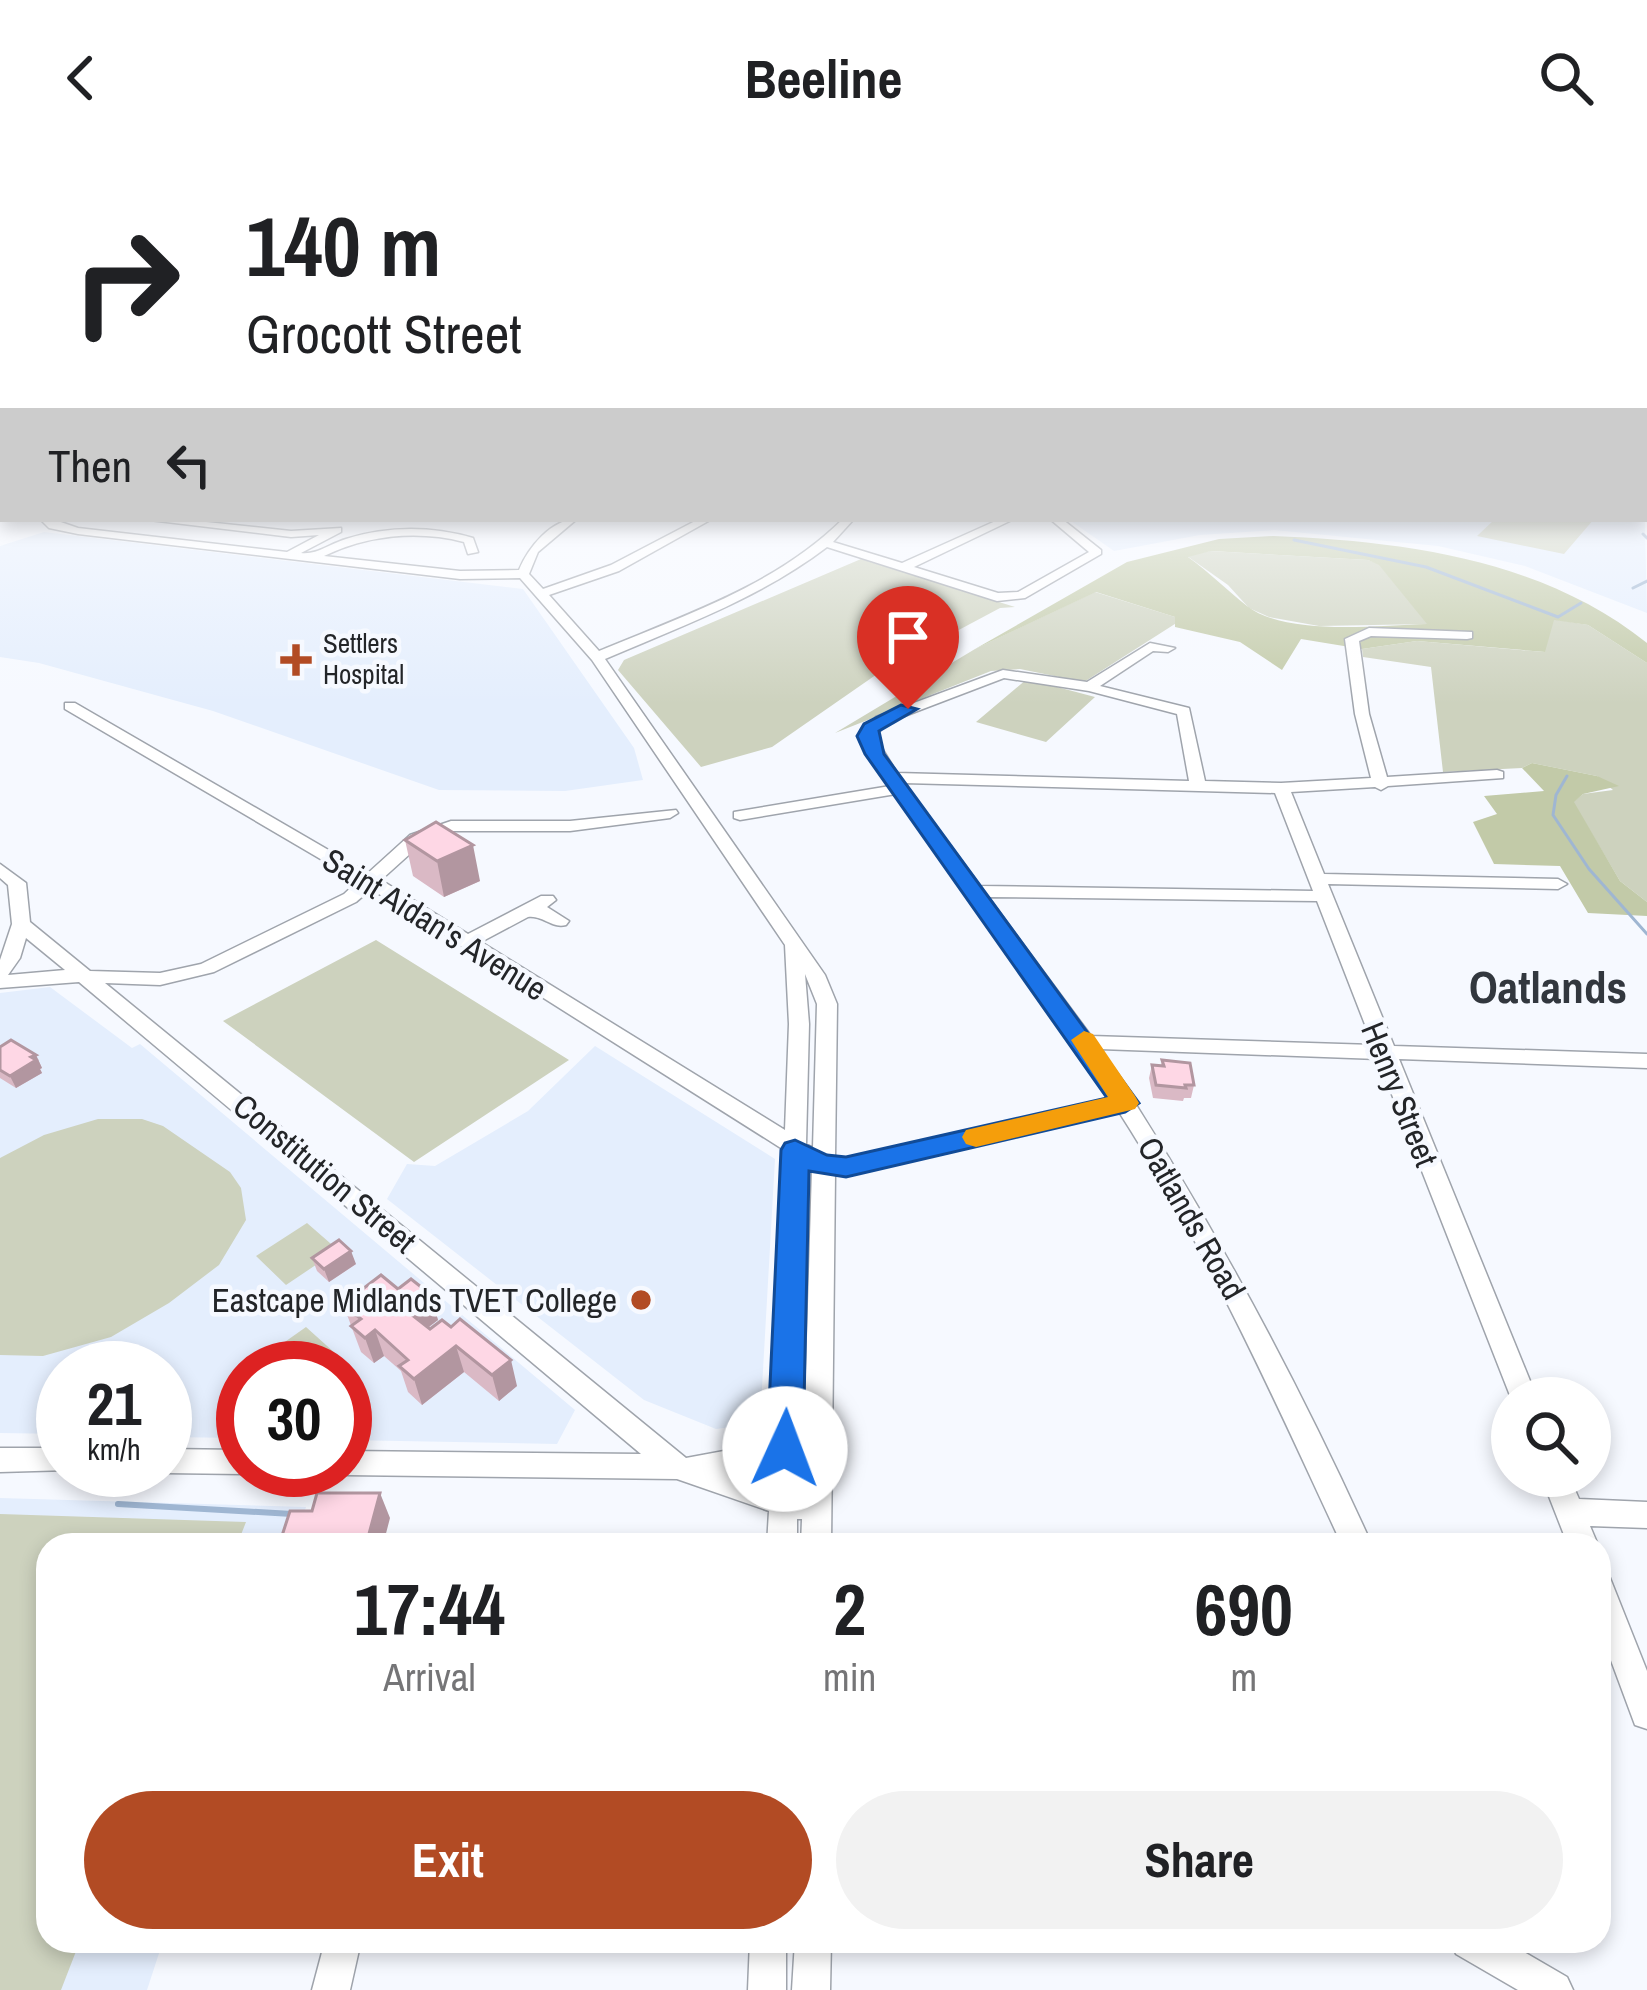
<!DOCTYPE html>
<style>
body{margin:0;font-family:"Archivo Narrow",sans-serif;background:#f2f2f2;color:#202124;height:100vh;display:flex;flex-direction:column;font-size:45px;white-space:nowrap}
*{box-sizing:border-box;margin:0}
p{font-size:39px;color:#757577}
.icon{flex:none;width:66px;height:66px;fill:none;stroke:currentColor;stroke-width:2;stroke-linecap:round;stroke-linejoin:round}
.map{position:relative;flex:1;overflow:hidden}
.panel{position:absolute;left:36px;top:1377px;width:1575px;height:420px;display:flex;flex-direction:column;background:#fff;border-radius:36px;box-shadow:0 6px 18px #0003}
.panel>*{flex:none}
.banner{position:absolute;left:0px;top:0px;width:1647px;height:366px;box-shadow:0 6px 18px #0003;background:#fff;color:#202124;overflow:hidden}
.buttons{position:absolute;left:1491px;top:1221px;display:grid;gap:24px}
.buttons a{display:grid;place-items:center;width:120px;height:120px;border-radius:50%;background:#fff;box-shadow:0 6px 18px #0003;font-size:60px}
.speed{position:absolute;left:36px;top:1185px;display:flex;gap:24px;font-size:60px;font-weight:700;text-align:center}
.speed>*{display:grid;place-content:center;width:156px;height:156px;border-radius:50%;background:#fff;box-shadow:0 6px 18px #0003;line-height:1}
.speed small{font-size:30px;font-weight:400}
.speed .limit{border:18px solid #d22;background:#fff;color:#111}
.pin{position:absolute;display:grid;place-items:center;width:102px;height:102px;color:#fff;margin:-123px -51px;border-radius:50% 50% 50% 0;rotate:-45deg;box-shadow:0 0 12px #0007}
.pin .icon{rotate:45deg}
.me{position:absolute;width:132px;margin:-66px;rotate:2deg;stroke-linejoin:round;filter:drop-shadow(0 0 9px #0008)}
.turn{display:flex;align-items:center;gap:42px;height:252px;padding:0 48px;font-size:54px}
.turn .icon{width:156px;height:156px;stroke-width:2.5}
.turn b{display:block;font-size:84px;line-height:102px}
.then{display:flex;align-items:center;height:114px;padding:0 48px;background:#0003;gap:24px;font-size:45px}
.eta{display:flex;justify-content:space-evenly;align-items:center;height:204px;text-align:center}
.eta b{font-size:72px;font-weight:800;line-height:84px}
.primary-button{display:flex;gap:24px;margin-top:auto;padding:24px 48px}
.primary-button a{flex:1;height:138px;border-radius:72px;background:#b24b24;color:#fff;font-size:48px;font-weight:800;line-height:138px;text-align:center}
.primary-button a+a{background:#f2f2f2;color:#202124}
header{display:flex;justify-content:space-between;align-items:center;height:156px;padding:0 48px;background:#fff;font-size:54px;font-weight:800}
.map>svg:first-child{display:block}
.built{fill:#e4eefd}
.green{fill:#cdd2be}
.forest{fill:#c2caa8;fill-rule:evenodd}
.lines{fill:none;stroke-linecap:round;stroke-linejoin:round}
.stream-far1{stroke:#9fb6d2;stroke-width:3}
.stream{stroke:#9fb6d2;stroke-width:6}
.minor-casing{stroke:#9fa4ac;stroke-width:3}
.minor{fill:#fff;fill-rule:evenodd}
.wall{fill:#dab9c5}
.shaded-wall{fill:#b296a0}
.building{fill:#fed7e5;stroke:#b296a0;stroke-width:3}
.route{fill:#1a73e8;stroke:#114b97;stroke-width:3}
.slow{fill:#f59e0b}
.poi-dot{fill:#b24b24;stroke:#f6f9ff;stroke-width:4.5}
.labels{text-anchor:middle;stroke-width:9;stroke-linejoin:round;paint-order:stroke}
.far-poi-label{font-size:27px;fill:#232528;stroke:#f6f9ff;text-anchor:start}
.street-label{font-size:33px;fill:#232528;stroke:#f6f9ff}
.poi-label{font-size:33px;fill:#232528;stroke:#f6f9ff;text-anchor:end}
.district-label{font-size:45px;font-weight:bold;fill:#32373e;stroke:#f6f9ff}
</style>
<header><svg class="icon" aria-label="back" viewBox="0 0 24 24"><path d="M15 5l-7 7 7 7"/></svg>Beeline<svg class="icon" aria-label="search" viewBox="0 0 24 24"><circle cx="10" cy="10" r="6"/><path d="M15 15l6 6"/></svg></header>
<div class="map">
<svg width="1647" height="1834" viewBox="0 0 1647 1834">
<rect width="100%" height="100%" fill="#f6f9ff"/>
<path class="built" d="M1644 330 1647 457 1525 410 1438 390 1274 374 1200 379 1114 395 1068 363H1644Z
M44 376 523 433 634 592 643 624 565 635 439 634 213 555 39 507 0 501V390Z
M50 831 132 892 140 888 575 1254 557 1288 345 1284V1212H243V1282L165 1281V1212H63V1278L0 1277V837Z
M595 890 775 1003 760 1267 716 1273 644 1244 387 1043 407 1008 435 1010 528 955Z
M0 1342 306 1351 294 1389H48V1785H163L147 1834H0Z"/>
<path class="green" d="M1495 363H1594L1564 398 1477 380Z
M1210 395 1368 404 1379 408 1428 468 1319 470 1269 461 1249 452 1228 429 1187 400Z
M861 403 1015 451 1000 452 880 516 772 591 701 611 618 514 624 504Z
M1095 436 1175 461 1178 466 1084 526 1020 513 991 515 835 577 975 493Z
M1553 463 1588 469 1647 507V746L1620 725 1573 646 1583 638 1613 634 1597 620 1532 607 1522 612 1443 616 1431 511 1363 501 1362 493 1417 485 1544 496Z
M1027 523 1095 541 1046 586 976 566Z
M376 784 569 904 414 1006 223 865Z
M98 963H142L163 970 230 1016 241 1032 246 1064 219 1109 169 1147 111 1181 43 1200 0 1199V1002L44 979Z
M307 1067 338 1094 286 1129 256 1100Z
M306 1171 336 1198 317 1212H248Z
M0 1358 246 1366 237 1389H48V1785H80L61 1834H0Z"/>
<path class="forest" d="M1273 380C1403 385 1542 403 1647 487V507L1588 469 1554 464 1545 496 1417 485 1362 493 1301 483 1282 514 1240 486 1175 471V461L1096 436 975 493 1127 406 1219 383ZM1211 395 1368 404 1379 409 1427 468C1379 469 1287 481 1247 450 1227 434 1209 416 1188 401Z
M1532 607 1597 620 1619 630 1583 638 1574 646 1620 725 1647 746V760L1588 757 1560 710 1494 708 1473 666 1497 658 1484 640 1544 635 1522 612Z"/>
<g class="lines">
<path class="stream-far1" d="M1643 378 1647 382
M1294 384 1426 411 1558 461 1581 447
M1633 432 1647 425
M1567 620 1556 639 1553 659 1589 713 1647 778"/>
<path class="stream" d="M118 1348 292 1358"/>
<defs>
<path id="minor" d="M1644 323 1647 324V330L1644 329Z
M40 363H52L78 372 287 396 319 379 291 381 141 363H178L291 375 341 372V376L301 397C317 399 329 388 346 383 388 370 431 370 473 382L478 396 468 398 464 386C417 374 368 379 324 400L460 415 519 414C528 392 551 363 577 363L538 396 529 418 543 433 611 409 699 363H712L619 415 549 439 599 495C685 459 775 430 843 363H854L833 386 902 407 1000 363H1014L914 411 998 437 1018 436 1089 396 1050 363H1062L1101 394V398L1025 442 997 445 827 391C760 442 682 470 605 503L825 819 837 848 835 1002 846 1003 1111 943 1077 890 896 638 740 664 734 662V656L890 630 860 581 876 561 1003 514 1087 526 1150 487 1175 492 1168 496 1153 495 1100 530 1189 552 1205 625 1281 627 1371 622 1355 558 1345 483 1369 472 1472 476V482L1467 483 1371 480 1359 485 1369 558 1387 621 1497 614 1503 616V622L1388 630 1381 634 1375 631 1291 636 1324 718 1558 723 1567 728 1558 733 1328 728 1394 890 1647 898V912L1399 903 1537 1242H1512V1245L1511 1242 1378 903 1100 893C1204 1050 1294 1217 1372 1389H1342C1274 1242 1207 1093 1119 956L846 1019 835 1018 831 1389H801L802 1363H797V1389H767L769 1355 677 1323 345 1319 335 1316 345 1314V1295L641 1298 79 826 0 832V804L12 768 8 729 0 722V708L26 727 30 766 90 815 160 817 201 808 344 738 358 725 65 553V547H75L368 717 410 679 451 665H570L676 654 678 657 670 662 570 675H453L422 687 381 724 468 778 541 740H553L556 744 547 751 569 765 566 769C552 773 543 759 528 761L481 786 785 974 789 868 785 789 592 504 520 422 460 423 78 378 49 372ZM1004 522 1089 535 1177 558 1189 625 897 617 875 581 886 567ZM904 627 1275 637 1313 735 980 730ZM371 733 784 994 772 1286 686 1302 105 827 160 829 214 816 356 746ZM988 741 1317 745 1373 889 1091 880ZM26 782 65 814 8 819 20 802ZM805 818 817 848 813 992 806 988 809 868ZM806 1008 812 1013 804 1283 799 1281ZM804 1303 803 1338 798 1337 799 1305ZM770 1310V1330L733 1317Z
M0 1292H63V1314H69L0 1316Z
M165 1293 243 1294V1314H253L243 1318 165 1317 156 1314H165Z
M1541 1320H1569L1579 1343 1647 1346V1372L1590 1370 1598 1389H1568Z
M1599 1418 1610 1422 1647 1515V1573L1635 1569 1599 1472Z
M325 1785H361L350 1834H312Z
M750 1785H786V1834H748Z
M795 1785H831L830 1834H792Z
M1451 1785H1505L1567 1821 1573 1834H1518L1456 1798Z"/>
</defs>
<use href="#minor" class="minor-casing"/>
<use href="#minor" class="minor"/>
</g>
<path class="wall" d="M405 684 480 725 444 741 413 720Z
M0 891 36 899 42 912 40 913 42 917 16 932 0 922Z
M1162 904 1194 929 1191 942H1184L1183 945 1153 942 1149 922 1152 909 1161 910Z
M312 1102 356 1108 329 1126 317 1115Z
M398 1133 430 1138 438 1164 428 1172 517 1230 499 1245 464 1216 422 1249 408 1236 401 1215 384 1200 374 1207 361 1196 343 1148Z"/>
<path class="shaded-wall" d="M473 689 480 725 444 741 437 705Z
M36 899 42 912 40 913 42 917 16 932 10 920Z
M351 1095 356 1108 329 1126 324 1113Z
M430 1138 438 1164 415 1181 407 1155Z
M375 1174 384 1200 374 1207 365 1182Z
M456 1190 464 1216 422 1249 414 1223Z
M511 1204 517 1230 499 1245 492 1219Z
M380 1337 390 1362 383 1389H366Z"/>
<path class="building" d="M436 666 473 689 437 705 405 684Z
M11 884 36 899 31 901 36 904 10 920 0 914V891Z
M1162 904 1190 907 1194 929H1185L1186 932 1156 929 1152 909 1164 910Z
M339 1084 351 1095 324 1113 312 1102Z
M381 1119 398 1133 411 1123 430 1138 407 1155 430 1173 442 1164 451 1171 460 1163 511 1204 492 1219 456 1190 414 1223 399 1210 408 1204 375 1174 365 1182 351 1170 361 1163 343 1148Z
M317 1337H380L366 1389H279L290 1355H312Z"/>
<linearGradient id="sky" x2="0" y2="1"><stop stop-color="#8bb5df"/><stop offset="0.53" stop-color="#fbfcff"/><stop offset="1" stop-color="#fbfcff" stop-opacity="0"/></linearGradient>
<rect width="1647" height="548" fill="url(#sky)"/>
<path class="route" d="M901 549 917 553 879 575 884 598 1139 947 1125 956 846 1021 809 1015 803 1293 798 1304 785 1309 772 1304 767 1293 781 994 785 987 795 984 827 999 846 1001 1107 942 865 598 857 580 864 568Z"/>
<path class="slow" d="M1084 875 1093 878 1135 940 1139 947 1135 953 976 991 966 988 962 981 966 974 1108 941 1071 884Z"/>
<g class="poi-dot">
<path d="M290 486h12v12h12v12h-12v12h-12v-12h-12v-12h12z"/>
<circle cx="641" cy="1144" r="12"/>
</g>
<g class="labels">
<g class="far-poi-label">
<text x="323" y="497">Settlers<tspan x="323" dy="31">Hospital</tspan></text>
</g>
<g class="street-label">
<text transform="translate(435 768) rotate(32)" y="12">Saint Aidan's Avenue</text>
<text transform="translate(1400 938) rotate(68)" y="12">Henry Street</text>
<text transform="translate(325 1017) rotate(40)" y="12">Constitution Street</text>
<text transform="translate(1192 1062) rotate(60)" y="12">Oatlands Road</text>
</g>
<g class="poi-label">
<text x="617" y="1156">Eastcape Midlands TVET College</text>
</g>
<g class="district-label">
<text x="1548" y="847">Oatlands</text>
</g>
</g>
</svg>
<div class="buttons">
<a><svg class="icon" aria-label="search" viewBox="0 0 24 24"><circle cx="10" cy="10" r="6"/><path d="M15 15l6 6"/></svg></a>
</div>
<div class="speed"><div>21<small>km/h</small></div><div class="limit">30</div></div>
<div class="pin" style="left:908px;top:553px;background:#d93025"><svg class="icon" aria-label="arrive" viewBox="0 0 24 24"><path d="M6 21V4h12l-3 4 3 4H6"/></svg></div>
<svg class="me" style="left:785px;top:1293px" viewBox="-20 -20 40 40"><circle r="19" fill="#fff"/><path d="M0-13L10 11 0 6-10 11z" fill="#1a73e8"/></svg>
<div class="banner">
<div class="turn"><svg class="icon" aria-label="right" viewBox="0 0 24 24"><path d="M7 20v-9h11M14 6l5 5-5 5"/></svg><div><b>140 m</b>Grocott Street</div></div>
<div class="then">Then<svg class="icon" aria-label="left" viewBox="0 0 24 24"><path d="M17 20v-9H6M10 6l-5 5 5 5"/></svg></div>
</div>
<section class="panel">
<div class="eta">
<div><b>17:44</b><p>Arrival</p></div>
<div><b>2</b><p>min</p></div>
<div><b>690</b><p>m</p></div>
</div>
<div class="primary-button"><a>Exit</a><a>Share</a></div>
</section>
</div>
